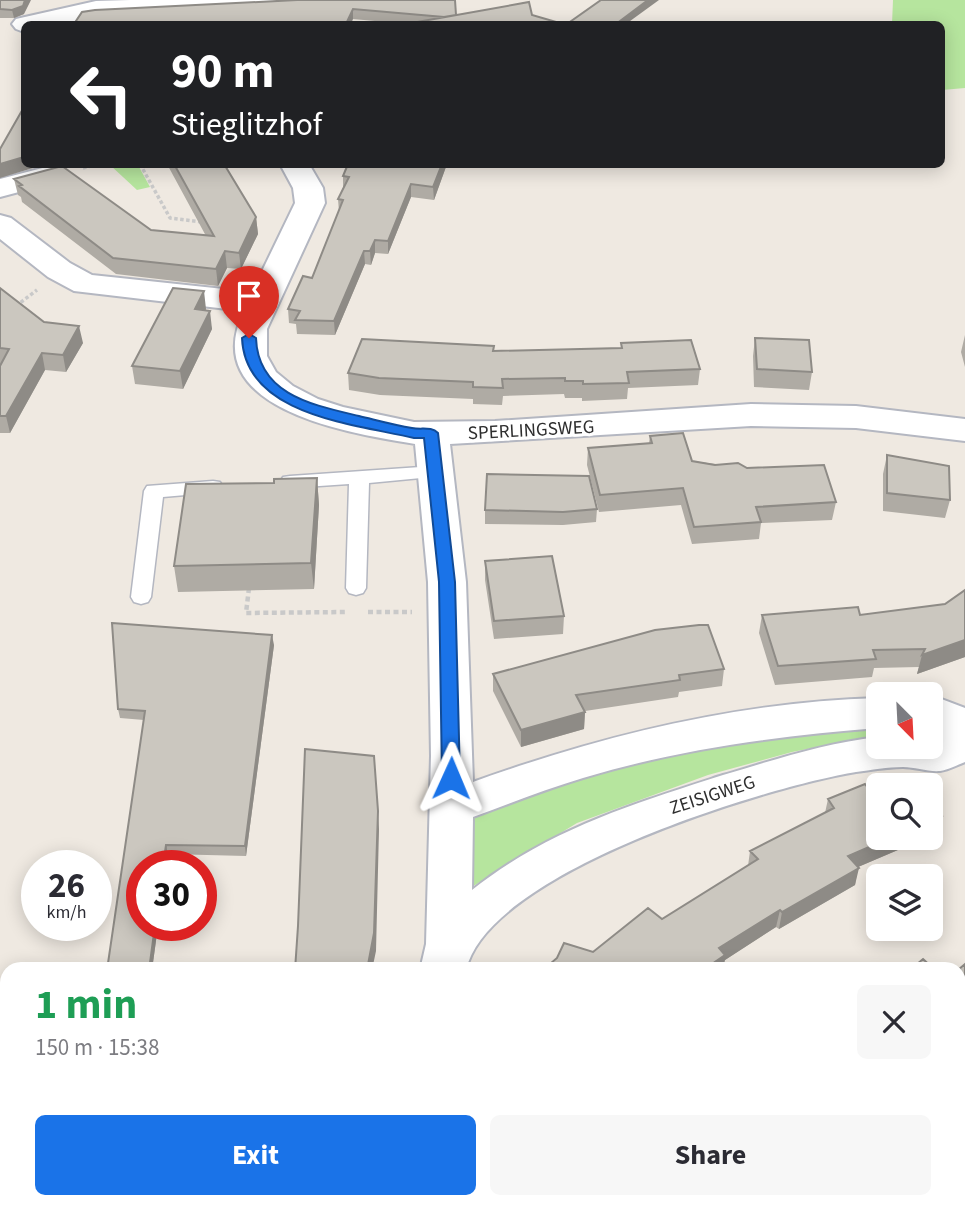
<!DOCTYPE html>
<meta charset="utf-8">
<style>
body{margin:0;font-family:"Source Sans 3",sans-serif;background:#f7f7f7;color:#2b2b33;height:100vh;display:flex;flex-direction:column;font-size:26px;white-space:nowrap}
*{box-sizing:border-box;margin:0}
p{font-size:23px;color:#7c7c81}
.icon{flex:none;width:38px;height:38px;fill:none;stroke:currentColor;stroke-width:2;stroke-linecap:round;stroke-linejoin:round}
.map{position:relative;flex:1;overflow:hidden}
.details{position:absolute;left:0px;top:962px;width:966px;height:247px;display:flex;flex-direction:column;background:#fff;border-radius:21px 21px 0 0;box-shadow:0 4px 18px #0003}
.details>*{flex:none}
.banner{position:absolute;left:21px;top:21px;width:924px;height:147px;border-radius:10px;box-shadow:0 4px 18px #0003;background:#202124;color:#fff;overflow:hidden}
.needle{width:46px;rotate:156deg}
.controls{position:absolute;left:866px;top:682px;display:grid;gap:14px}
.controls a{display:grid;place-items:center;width:77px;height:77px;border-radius:10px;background:#fff;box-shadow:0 4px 18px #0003;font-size:35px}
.speed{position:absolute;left:21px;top:850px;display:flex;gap:14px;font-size:35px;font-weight:700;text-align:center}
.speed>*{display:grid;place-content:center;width:91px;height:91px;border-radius:50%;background:#fff;box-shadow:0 4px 18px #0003;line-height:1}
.speed small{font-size:18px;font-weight:400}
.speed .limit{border:10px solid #d22;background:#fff;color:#111}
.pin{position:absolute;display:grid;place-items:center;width:60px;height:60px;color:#fff;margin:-72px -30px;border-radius:50% 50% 50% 0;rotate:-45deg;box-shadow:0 0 7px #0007}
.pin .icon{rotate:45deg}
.me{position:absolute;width:77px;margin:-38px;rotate:1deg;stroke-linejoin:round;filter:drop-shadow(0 0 5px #0008)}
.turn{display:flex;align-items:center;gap:24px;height:147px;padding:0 35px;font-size:32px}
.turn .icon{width:91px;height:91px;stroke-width:2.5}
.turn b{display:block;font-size:49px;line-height:60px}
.round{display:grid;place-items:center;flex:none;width:74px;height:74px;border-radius:10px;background:#f7f7f7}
.overview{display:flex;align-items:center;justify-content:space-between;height:119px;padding:0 35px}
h1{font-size:42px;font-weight:700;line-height:52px;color:#1e9e55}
.cta{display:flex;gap:14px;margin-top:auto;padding:14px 35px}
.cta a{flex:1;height:80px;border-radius:10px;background:#1a73e8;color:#fff;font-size:28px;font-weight:700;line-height:80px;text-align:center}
.cta a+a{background:#f7f7f7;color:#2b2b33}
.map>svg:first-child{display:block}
.green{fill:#b6e59e}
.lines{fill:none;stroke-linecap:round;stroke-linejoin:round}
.lane-casing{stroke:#b4b7c1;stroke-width:3}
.street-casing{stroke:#b4b7c1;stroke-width:4}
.path-far1{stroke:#c9c9c9;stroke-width:3.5;stroke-dasharray:3.5 2.5;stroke-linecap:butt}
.path{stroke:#c9c9c9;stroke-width:4.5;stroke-dasharray:5 3.5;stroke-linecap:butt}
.lane{fill:#fff;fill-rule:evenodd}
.street{fill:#fff;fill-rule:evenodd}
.wall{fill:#afaba4}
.shaded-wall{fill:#8e8b86}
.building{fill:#cbc7bf;stroke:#8e8b86;stroke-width:2}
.route{fill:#1a73e8;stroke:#114b97;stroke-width:2}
.labels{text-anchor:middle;stroke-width:6;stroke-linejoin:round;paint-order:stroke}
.street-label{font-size:19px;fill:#2e2e2e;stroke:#fff}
</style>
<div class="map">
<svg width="965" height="1209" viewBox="0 0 965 1209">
<rect width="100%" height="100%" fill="#efe9e1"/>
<path class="green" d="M893 0H965V88L942 90V24H892Z
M110 165H138L150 187 137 190Z
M878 722V735L792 752 708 775 577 823 470 888 468 822 475 813 500 798 763 734Z"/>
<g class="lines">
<defs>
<path id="lane" d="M435 466 442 468 445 472 442 476 369 483 366 588 363 593 356 595 349 593 346 588 349 484 290 488 283 487 280 482 283 477 290 476Z
M213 481 220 482 223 487 220 492 163 497 151 597 148 602 141 604 134 602 131 597 144 491 147 486Z"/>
<path id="street" d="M130 0H318L315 5 306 7 96 17 59 24H24V32L16 29 12 24 16 19 96 1Z
M280 164H309L323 188 325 203 267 329V356L276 372 293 386 318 399 343 407 414 422 495 421 751 404 856 406 965 419V441L856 428 751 426 450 444 466 582 473 782C603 735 739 702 878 698V728C778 736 679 749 583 778 546 789 509 804 473 817L472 890C547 830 633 804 723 775 774 760 825 743 878 737V747H931V738L940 737 931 727V695L965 708V762C957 765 948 770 940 771 928 772 915 767 903 767 888 767 871 770 856 772 766 787 488 872 466 970H420L426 944 431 756 428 582 415 444C350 433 196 410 244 311L74 291 48 277 0 239V215L11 218 70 263 92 275 252 292 295 203 293 188Z
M54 165 64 168 68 174 64 180 0 197V179Z
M965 1104V1154L959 1156V1106Z
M364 1202H416L414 1209H362Z
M853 1202H910L907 1209H850Z"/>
</defs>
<use href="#lane" class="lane-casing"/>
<use href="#street" class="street-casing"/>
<path class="path-far1" d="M140 164 170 218 202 222
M83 168 99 164
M16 306 37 290"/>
<path class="path" d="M249 588 246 613 346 612
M368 612H412"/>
<use href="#lane" class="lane"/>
<use href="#street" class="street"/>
</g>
<path class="wall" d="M0 0 24 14 14 18H0Z
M297 0 456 15 407 24 353 19Z
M167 164H224L256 217 258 234 241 269 227 268 218 286 116 274 22 202 21 197 18 195 14 179 151 230 206 236Z
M447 164 434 200 411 197 388 254 375 253 371 265 365 264 335 335 297 334 296 324 289 323 288 309 312 278 339 212 338 199 343 188V176Z
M0 288 44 322 83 343 66 372 45 370 10 433H0Z
M206 309V310L212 329 183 389 135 384 132 366Z
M965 335V367L961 352Z
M755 338 812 372 809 390 754 387 753 356Z
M621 343 700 369 698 385 628 388 627 399 582 401V398H565L564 394 503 396 502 405 473 404V399L380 395 349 390 348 373 494 351 621 348Z
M650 436 692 461 747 468 836 502 832 520 761 523 759 539 692 544 681 505 599 512 587 465 588 448 649 443Z
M887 455 950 500 945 518 883 511V474Z
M317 478 319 505 314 589 178 592 174 566 274 483Z
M597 509 596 522 563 525 485 524V510Z
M485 561 564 616 563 634 494 639 485 580Z
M965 590V657L917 674 919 667 874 668 872 677 775 685 759 633 762 615H860L945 604Z
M274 645 246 856 168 854 142 926H158L152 970H107L144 720 120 718 118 709Z
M724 669 722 686 679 692 678 697 585 711 584 729 521 747 493 691V674Z
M871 792 926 838 858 867 855 885 779 929 776 927 725 960 593 952 662 919 748 866 750 851 825 813 828 799Z
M0 1053 7 1054V1144L0 1143Z
M456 1202H526L524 1209H468Z
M573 1202H676L684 1209H585Z"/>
<path class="shaded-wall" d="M25 0H31L24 14 14 18 12 10Z
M648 0H659L626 24H616Z
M353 9V19L351 24H346Z
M24 157V164H46L0 178V164Z
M442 164H447L434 200 433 187Z
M411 184V197L388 254V241Z
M256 217 258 234 241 269 239 253Z
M375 240V253L371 265 370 251Z
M225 251 227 268 218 286 216 269Z
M364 251 365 264 335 335 334 321Z
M204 291 206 309 197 327 195 309Z
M210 311 212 329 183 389 180 371Z
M79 326 83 343 66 372 63 355Z
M42 353 45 370 10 433 6 416Z
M317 478 319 505 314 589 311 563Z
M272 635 274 645 246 856 245 846Z
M965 640V657L917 674 922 655Z
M585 712 584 729 521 747V730Z
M374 756 379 829 376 951 372 970H367Z
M942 816 937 833 931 836V821Z
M890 838H926L844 873 848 856Z
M166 845 168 854 166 866H163Z
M859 868 855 885 779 929 782 912Z
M780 910 776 927 725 960 723 970H703L719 948Z
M155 926H158L152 970H149Z
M965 1011V1023L959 1028V1017Z
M521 1202H526L524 1209H521Z
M776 1202H788L781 1209H769Z"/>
<path class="building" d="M0 0H25L23 6 12 10 0 9Z
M297 0H455L456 15 444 17 353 9 346 24H74L82 12 95 10Z
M601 0H648L616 24H567Z
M529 2 532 15 563 24H406Z
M24 107V157L0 164V149Z
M174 164H224L256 217 239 253 225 251 216 269 113 258 19 186 22 185 14 179 62 166 151 230 214 236Z
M348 164H442L433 187 411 184 388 241 375 240 370 251H364L334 321 295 320 300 311 288 309 303 276 312 278 343 200 338 199 349 177 343 176Z
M0 288 44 322 79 326 63 355 42 353 6 416H0V366L9 349 0 348Z
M173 288 204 291 195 309 210 311 180 371 132 366Z
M755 338 809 340 812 372 757 369Z
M362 339 494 346 493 351 622 348 621 343 691 340 700 369 627 372 629 383 583 384V381H565V378L502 379 503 388 473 387V382L379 378 348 373Z
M683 433 692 461 715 465 738 463 747 468 824 465 836 502 756 507 761 522 694 527 683 488 600 495 588 448 652 443 650 436Z
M887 455 949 466 950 500 887 493Z
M487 474 589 476 597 509 563 512 485 510Z
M317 478 311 563 174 566 186 484 274 483V479Z
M552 556 564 616 494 621 485 561Z
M965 590V640L922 655 925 649 873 650 876 659 778 666 762 615 858 607 860 615 945 604Z
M112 623 272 635 245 846 166 845 163 866H142V926H155L149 970H107L145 711 118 709Z
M699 625H708L724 669 679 675 680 680 576 695 585 712 521 730 493 674 655 630Z
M305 749 374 756 378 811 374 933 367 970H295L298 926Z
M908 776 916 786H885Z
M865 784 871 792 878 788V838H890L848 856 859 868 782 912 780 910 719 948 725 955 703 970H543L557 958 564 943 593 952 648 908 662 919 758 859 750 851 834 808 828 799Z
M931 803 942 816 931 821Z
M923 959 935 970H910Z
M965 964V1011L959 1017 958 970Z
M0 1053 7 1054V1130L0 1129Z
M597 1202H676L684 1209H592Z
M710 1202H776L769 1209H704Z"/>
<path class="route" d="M249 334 256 338C258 395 313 405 359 416 376 420 394 425 412 428 422 430 431 426 438 433L455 582 460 778 457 782H445L442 778 439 582 424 438H414C355 424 245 416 242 338Z"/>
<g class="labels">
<g class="street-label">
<text transform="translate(531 429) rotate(-3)" y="7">SPERLINGSWEG</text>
<text transform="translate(712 794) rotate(-18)" y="7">ZEISIGWEG</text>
</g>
</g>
</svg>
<div class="controls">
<a><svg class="needle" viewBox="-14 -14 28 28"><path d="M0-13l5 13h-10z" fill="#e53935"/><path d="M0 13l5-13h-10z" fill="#7c7c81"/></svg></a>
<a><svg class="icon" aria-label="search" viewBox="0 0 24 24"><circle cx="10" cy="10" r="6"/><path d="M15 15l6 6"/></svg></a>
<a><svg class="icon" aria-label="layers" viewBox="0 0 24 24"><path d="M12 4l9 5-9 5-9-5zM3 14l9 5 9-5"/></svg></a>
</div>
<div class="speed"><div>26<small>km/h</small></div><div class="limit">30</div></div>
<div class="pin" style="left:249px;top:338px;background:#d93025"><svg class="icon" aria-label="arrive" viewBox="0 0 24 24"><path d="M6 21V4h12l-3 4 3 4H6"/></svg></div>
<svg class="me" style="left:451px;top:778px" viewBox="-20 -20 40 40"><path d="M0-17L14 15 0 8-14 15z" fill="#1a73e8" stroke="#fff" stroke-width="4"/></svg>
<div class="banner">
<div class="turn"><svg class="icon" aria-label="left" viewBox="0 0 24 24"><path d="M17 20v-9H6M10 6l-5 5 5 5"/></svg><div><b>90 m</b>Stieglitzhof</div></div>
</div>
<section class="details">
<div class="overview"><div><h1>1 min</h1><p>150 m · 15:38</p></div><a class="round"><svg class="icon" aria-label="close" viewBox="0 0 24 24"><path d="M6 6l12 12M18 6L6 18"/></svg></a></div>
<div class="cta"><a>Exit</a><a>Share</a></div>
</section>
</div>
